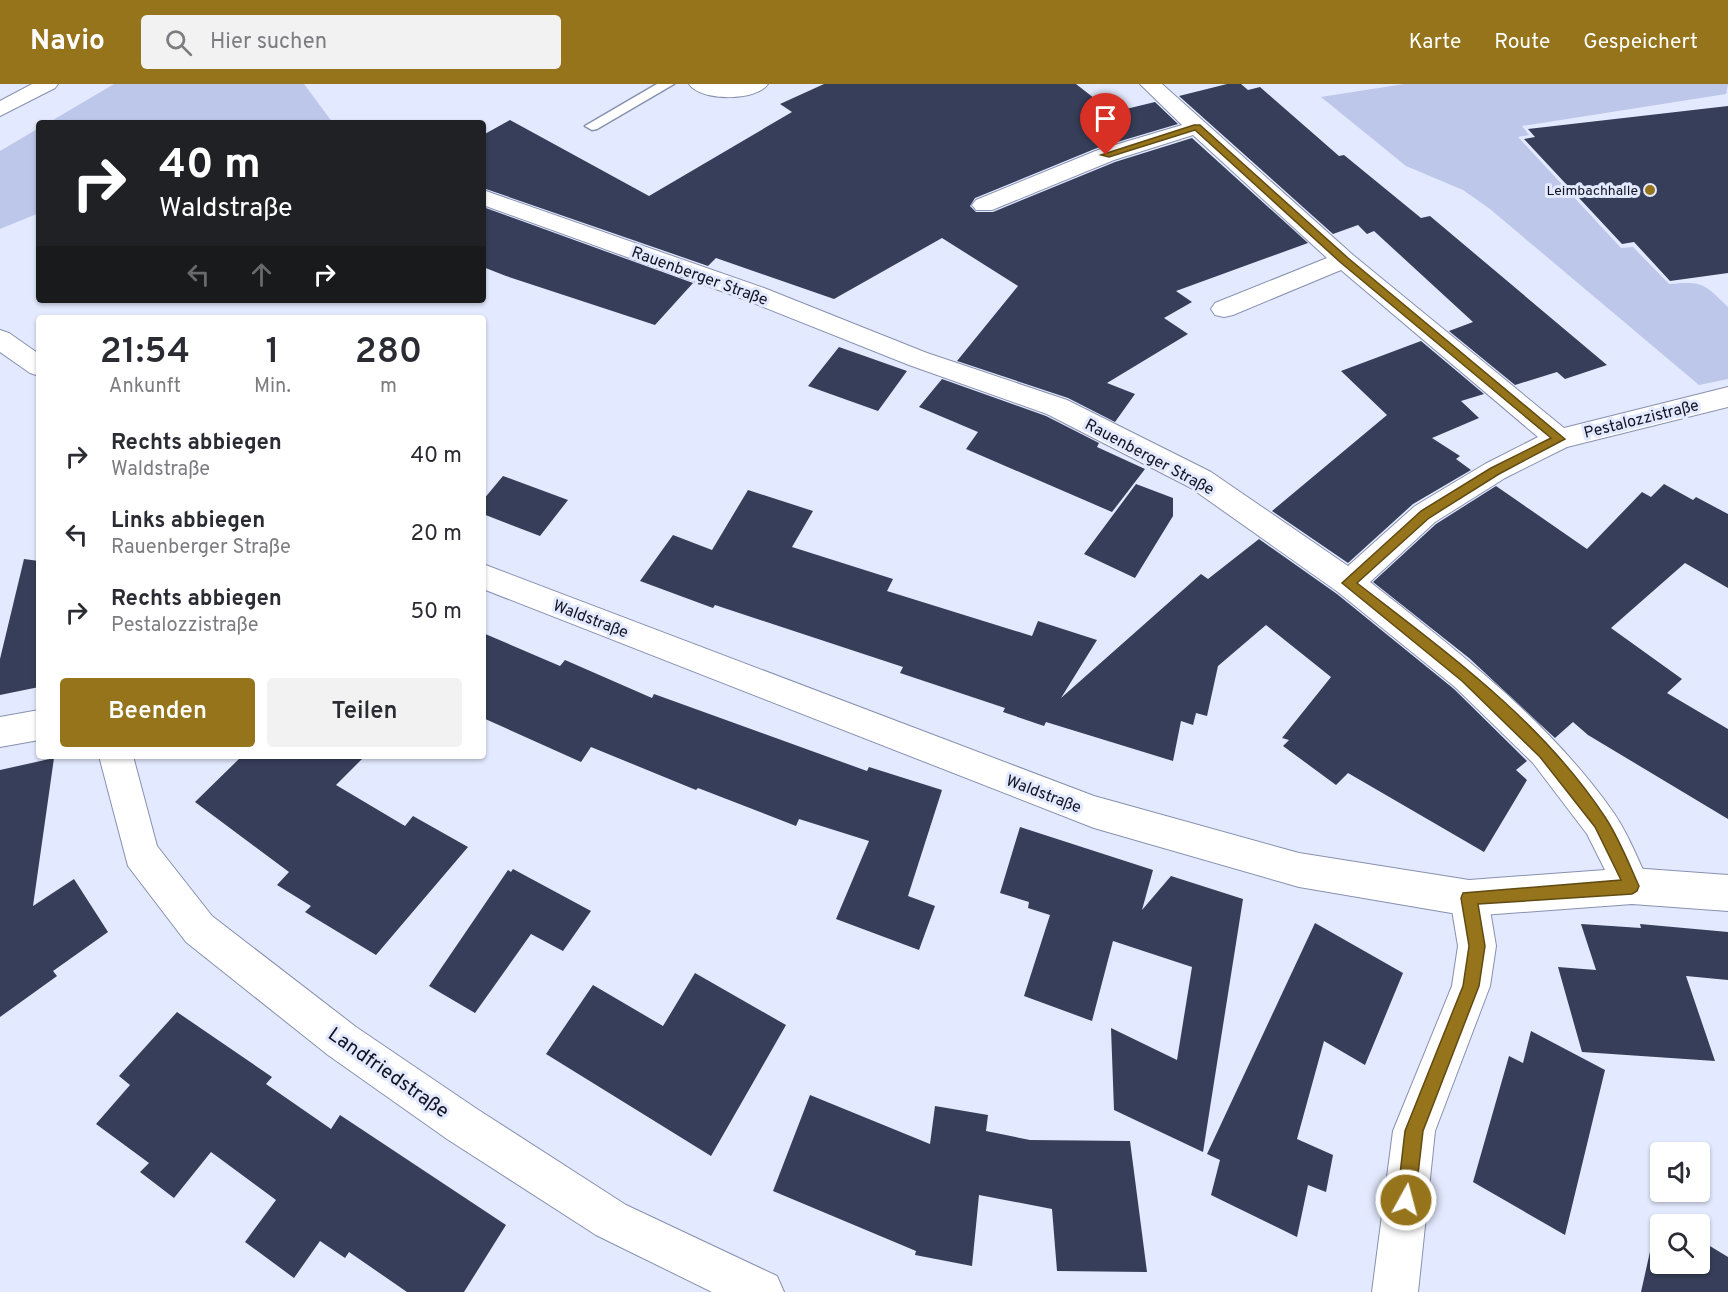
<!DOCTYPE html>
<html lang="de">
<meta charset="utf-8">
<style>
body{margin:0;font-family:Overpass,sans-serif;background:#f2f2f3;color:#2b2b33;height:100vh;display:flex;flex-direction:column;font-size:22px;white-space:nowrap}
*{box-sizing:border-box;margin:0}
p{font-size:20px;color:#7c7c81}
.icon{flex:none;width:33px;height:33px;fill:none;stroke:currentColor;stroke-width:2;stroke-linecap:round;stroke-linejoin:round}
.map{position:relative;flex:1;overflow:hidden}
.sheet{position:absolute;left:36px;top:231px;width:450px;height:444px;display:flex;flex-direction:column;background:#fff;border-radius:6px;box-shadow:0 2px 4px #0004}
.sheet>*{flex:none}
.top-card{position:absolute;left:36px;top:36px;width:450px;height:183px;border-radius:6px;box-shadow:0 2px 4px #0004;background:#202124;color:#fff;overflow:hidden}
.buttons{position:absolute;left:1650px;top:1058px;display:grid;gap:12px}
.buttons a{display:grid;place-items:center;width:60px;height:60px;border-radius:6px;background:#fff;box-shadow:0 2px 4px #0004;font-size:30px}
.pin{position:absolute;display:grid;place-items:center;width:51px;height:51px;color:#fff;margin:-62px -26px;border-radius:50% 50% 50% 0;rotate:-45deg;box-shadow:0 0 6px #0007}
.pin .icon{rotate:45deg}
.me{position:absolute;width:66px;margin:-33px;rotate:7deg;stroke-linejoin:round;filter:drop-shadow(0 0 4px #0008)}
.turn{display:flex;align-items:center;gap:21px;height:126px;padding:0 24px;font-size:27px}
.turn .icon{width:78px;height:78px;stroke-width:2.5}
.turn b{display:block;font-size:42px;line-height:51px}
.lanes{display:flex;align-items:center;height:57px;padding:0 24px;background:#0003;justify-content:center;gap:30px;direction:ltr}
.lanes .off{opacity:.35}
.eta{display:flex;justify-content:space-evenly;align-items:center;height:102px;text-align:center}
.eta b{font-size:36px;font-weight:600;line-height:42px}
.button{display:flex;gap:12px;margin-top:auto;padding:12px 24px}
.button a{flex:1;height:69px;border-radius:6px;background:#95741c;color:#fff;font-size:24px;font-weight:600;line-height:69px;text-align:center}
.button a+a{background:#f2f2f3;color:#2b2b33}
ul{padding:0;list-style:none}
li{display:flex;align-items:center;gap:18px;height:78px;padding:0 24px}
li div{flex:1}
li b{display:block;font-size:22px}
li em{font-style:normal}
header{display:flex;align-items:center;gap:36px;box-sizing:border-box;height:84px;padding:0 30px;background:#95741c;color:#fff}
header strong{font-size:28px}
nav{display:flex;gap:33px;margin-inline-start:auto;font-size:21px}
.search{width:420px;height:54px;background:#f2f2f3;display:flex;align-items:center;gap:15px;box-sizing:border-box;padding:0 21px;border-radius:6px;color:#7c7c81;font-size:22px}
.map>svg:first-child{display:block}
.green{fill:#bcc7e9}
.building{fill:#363e59}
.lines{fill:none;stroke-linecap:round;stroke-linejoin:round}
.service-casing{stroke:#8791b0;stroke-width:3}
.minor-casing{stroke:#8791b0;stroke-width:2}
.tertiary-casing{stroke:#8791b0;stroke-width:2}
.motorway-casing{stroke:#8791b0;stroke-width:2}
.service{fill:#fff;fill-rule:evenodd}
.minor{fill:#fff;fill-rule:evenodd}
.tertiary{fill:#fff;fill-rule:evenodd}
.motorway{fill:#fff;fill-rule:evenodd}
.route{fill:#95741c;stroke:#614b12;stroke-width:1.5}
.poi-dot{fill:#95741c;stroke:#e3e9fe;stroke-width:2}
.labels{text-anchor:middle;stroke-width:6;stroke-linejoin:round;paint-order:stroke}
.far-poi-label{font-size:14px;fill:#121521;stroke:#e3e9fe;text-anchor:end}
.street-label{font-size:16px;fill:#121521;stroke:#e3e9fe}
.near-street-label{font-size:20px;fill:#121521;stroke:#e3e9fe}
</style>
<header>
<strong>Navio</strong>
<div class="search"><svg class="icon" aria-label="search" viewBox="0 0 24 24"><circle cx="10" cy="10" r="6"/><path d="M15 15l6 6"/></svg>Hier suchen</div>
<nav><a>Karte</a><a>Route</a><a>Gespeichert</a></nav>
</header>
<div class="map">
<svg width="1728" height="1208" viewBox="0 0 1728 1208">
<rect width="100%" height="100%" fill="#e3e9fe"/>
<path class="green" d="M114 0H304L333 39H48Z
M1404 0H1728L1726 10 1522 42 1529 51 1518 53 1621 164 1633 163 1669 200C1702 197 1704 199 1728 223V295L1699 301 1490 125 1463 106 1406 82 1321 13Z
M39 44V129L0 145V67Z"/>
<path class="building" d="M824 0H1076L1099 18 1112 13 1126 25 1155 18 1178 40 1097 64 975 114 970 122 976 128H993L1115 78 1192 54 1308 159 1176 207 1192 218 1164 234 1188 250 1107 299 1135 310 1115 338 1068 314 957 277 1018 202 942 154 834 215 716 174 708 182 483 104V51L510 36 649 112 792 28 780 20Z
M1227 0H1241L1248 6 1260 3 1339 72 1344 71 1421 134 1430 132 1607 281 1565 295 1557 288 1515 301 1449 247 1473 238 1374 147 1367 150 1358 141 1333 150 1179 12Z
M1728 22V189L1670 197 1634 158 1622 160 1524 55 1535 53 1528 45Z
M483 123 693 199 655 241 506 192 483 183Z
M1421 257 1484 310 1461 317 1479 334 1432 354 1460 372 1456 375 1471 386 1413 420 1348 479 1272 427 1387 331 1341 287Z
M839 263 907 287 878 327 808 302Z
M942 295 1046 332 1099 359 1097 363 1145 385 1112 428 966 365 978 348 919 323Z
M503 392 568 416 540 452 483 430V416Z
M1136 400 1173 414V432L1135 494 1084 470Z
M1664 400 1693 416 1696 413 1728 430V504L1685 479 1611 544 1682 595 1667 609 1728 645V735L1588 651 1573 638 1555 654 1469 574 1373 498 1436 440 1496 402 1587 465 1642 408 1651 413Z
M748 406 813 427 792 463 893 495 887 507 1032 552 1038 537 1097 556 1061 614 1201 490 1208 495 1259 455 1337 510 1454 605 1527 677 1516 686 1527 696 1484 768 1348 689 1336 701 1283 662 1289 656 1282 654 1331 593 1266 541 1218 582 1207 632 1196 629 1193 641 1181 637 1173 677 1046 638 1044 642 1003 628 1005 624 900 589 903 583 715 521 713 524 640 497 673 451 712 466Z
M24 475 39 477V603L0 611V575Z
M483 549 560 582 565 576 652 614 654 610 867 687 869 683 942 706 908 812 935 822 919 866 836 835 869 757 799 735 796 742 698 704 696 706 591 663 581 678 483 634Z
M242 672H365L336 701 405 742 413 732 468 763 376 871 305 828 311 822 277 801 289 788 195 718Z
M54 674 33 822 74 795 108 848 53 887 57 892 0 933V686Z
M1020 743 1153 786 1142 826 1171 792 1243 815 1203 1068 1114 1026 1111 944 1177 976 1192 883 1113 857 1092 937 1024 912 1050 831 1028 824 1029 818 1000 809Z
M513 785 591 827 563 867 531 850 475 929 429 902 508 786 511 788Z
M1315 839 1403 889 1365 981 1324 957 1297 1055 1333 1071 1326 1108 1308 1101 1297 1153 1211 1111 1220 1076 1207 1070Z
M1581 840 1641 844 1640 840 1728 848V896L1686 892 1715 977 1582 968 1558 883 1596 886Z
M695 889 786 941 711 1072 546 970 593 901 663 942Z
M177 928 272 993 266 1000 331 1045 340 1031 506 1141 464 1208H407L349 1168 345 1174 320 1157 294 1194 245 1158 276 1116 211 1068 174 1114 140 1088 149 1079 96 1040 130 1001 119 992Z
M1531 947 1605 986 1565 1151 1473 1098 1509 972 1523 979Z
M810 1011 930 1060 935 1022 988 1031 986 1047 1030 1056 1130 1057 1147 1188 1057 1187 1052 1125 979 1111 972 1182 915 1171 916 1167 773 1107Z
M1658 1132 1672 1140H1660V1179H1700V1156L1728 1173V1208H1641Z"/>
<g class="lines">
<defs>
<path id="service" d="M657 0H674L597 45 592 46 585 42Z"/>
<path id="minor" d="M689 0H768C757 17 701 18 689 0Z
M1140 0H1162L1353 171 1564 344 1728 303V323L1567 363 1505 394 1435 438 1370 498C1457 567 1546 634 1611 725 1627 747 1639 777 1650 802L1645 814 1632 820 1619 814 1587 750 1533 679 1455 603 1338 508 1191 404 1047 330 909 281 746 216 483 121V106L764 204 927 269 1067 316 1211 388 1348 482 1415 422 1485 380 1538 353 1341 186 1233 231 1224 233 1215 231 1211 225 1215 219 1327 174 1193 51 1114 76 992 126H976L972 121 976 116 1098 66 1182 41Z
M39 626V656L0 663V633Z
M99 672H133L157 762 212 832 356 943 477 1025 626 1121 777 1192 784 1208H712L596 1151 447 1055 328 971 186 858 128 782Z
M1469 796 1482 801 1488 814 1496 862 1490 902 1435 1047 1418 1208H1372L1393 1047 1452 902 1458 862 1450 814 1456 801Z"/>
<path id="tertiary" d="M0 246 9 249 39 270V292L30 289 0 268Z
M483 480 1094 712 1299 769 1469 796 1632 784 1728 791V827L1632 820 1469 832 1299 803 1094 744 483 505Z"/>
<path id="motorway" d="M32 0H58L55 4 0 32V17Z"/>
</defs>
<use href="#service" class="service-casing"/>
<use href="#minor" class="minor-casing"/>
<use href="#tertiary" class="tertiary-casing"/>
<use href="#motorway" class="motorway-casing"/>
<use href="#service" class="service"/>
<use href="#minor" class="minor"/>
<use href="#tertiary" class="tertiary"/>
<use href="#motorway" class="motorway"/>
</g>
<path class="route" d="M1194 41H1200L1348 174 1565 355 1499 390 1429 434 1357 499C1446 568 1542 637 1605 733 1619 754 1629 780 1639 802L1637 807 1632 810 1478 820 1485 862 1479 902 1423 1047 1415 1116 1412 1122 1406 1125 1399 1122 1397 1116 1405 1047 1463 902 1469 862 1461 814 1463 809 1621 796 1595 743 1540 673 1462 597 1342 499 1421 427 1491 384 1551 354 1340 178 1195 46 1109 73 1101 71Z"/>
<circle class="poi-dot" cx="1650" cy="106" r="6"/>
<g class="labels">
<g class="far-poi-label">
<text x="1638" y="111">Leimbachhalle</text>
</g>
<g class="street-label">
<text transform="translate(700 191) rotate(20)" y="6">Rauenberger Straße</text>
<text transform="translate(1641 334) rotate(-14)" y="6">Pestalozzistraße</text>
<text transform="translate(1150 372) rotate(28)" y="6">Rauenberger Straße</text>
<text transform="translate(591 534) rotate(21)" y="6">Waldstraße</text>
<text transform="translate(1044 709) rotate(21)" y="6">Waldstraße</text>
</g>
<g class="near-street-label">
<text transform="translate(389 988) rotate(35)" y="7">Landfriedstraße</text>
</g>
</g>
</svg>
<div class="buttons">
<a><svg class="icon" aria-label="sound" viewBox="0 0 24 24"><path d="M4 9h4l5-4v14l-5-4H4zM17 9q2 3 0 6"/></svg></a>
<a><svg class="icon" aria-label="search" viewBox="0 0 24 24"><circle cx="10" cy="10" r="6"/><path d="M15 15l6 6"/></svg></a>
</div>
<div class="pin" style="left:1106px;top:71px;background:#d93025"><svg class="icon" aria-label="arrive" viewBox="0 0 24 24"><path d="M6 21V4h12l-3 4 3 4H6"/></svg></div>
<svg class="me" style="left:1406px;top:1116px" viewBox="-20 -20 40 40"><circle r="17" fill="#95741c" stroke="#fff" stroke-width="3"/><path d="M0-11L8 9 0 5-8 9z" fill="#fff"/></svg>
<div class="top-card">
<div class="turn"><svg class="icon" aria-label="right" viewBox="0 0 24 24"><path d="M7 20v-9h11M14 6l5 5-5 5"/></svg><div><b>40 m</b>Waldstraße</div></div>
<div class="lanes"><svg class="icon off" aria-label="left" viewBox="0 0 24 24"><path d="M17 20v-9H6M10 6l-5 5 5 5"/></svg><svg class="icon off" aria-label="ahead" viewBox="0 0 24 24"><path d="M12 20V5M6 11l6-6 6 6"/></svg><svg class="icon" aria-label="right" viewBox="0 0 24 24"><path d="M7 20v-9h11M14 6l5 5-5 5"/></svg></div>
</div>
<section class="sheet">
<div class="eta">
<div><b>21:54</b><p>Ankunft</p></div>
<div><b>1</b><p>Min.</p></div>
<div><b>280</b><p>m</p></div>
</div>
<ul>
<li><svg class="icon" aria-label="right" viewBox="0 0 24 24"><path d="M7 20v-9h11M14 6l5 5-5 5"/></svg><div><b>Rechts abbiegen</b><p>Waldstraße</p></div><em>40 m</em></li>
<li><svg class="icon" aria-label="left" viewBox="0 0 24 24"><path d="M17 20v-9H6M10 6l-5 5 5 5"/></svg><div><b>Links abbiegen</b><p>Rauenberger Straße</p></div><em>20 m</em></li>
<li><svg class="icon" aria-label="right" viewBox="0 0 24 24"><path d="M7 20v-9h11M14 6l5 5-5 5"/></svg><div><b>Rechts abbiegen</b><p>Pestalozzistraße</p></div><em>50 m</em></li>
</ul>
<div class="button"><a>Beenden</a><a>Teilen</a></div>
</section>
</div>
